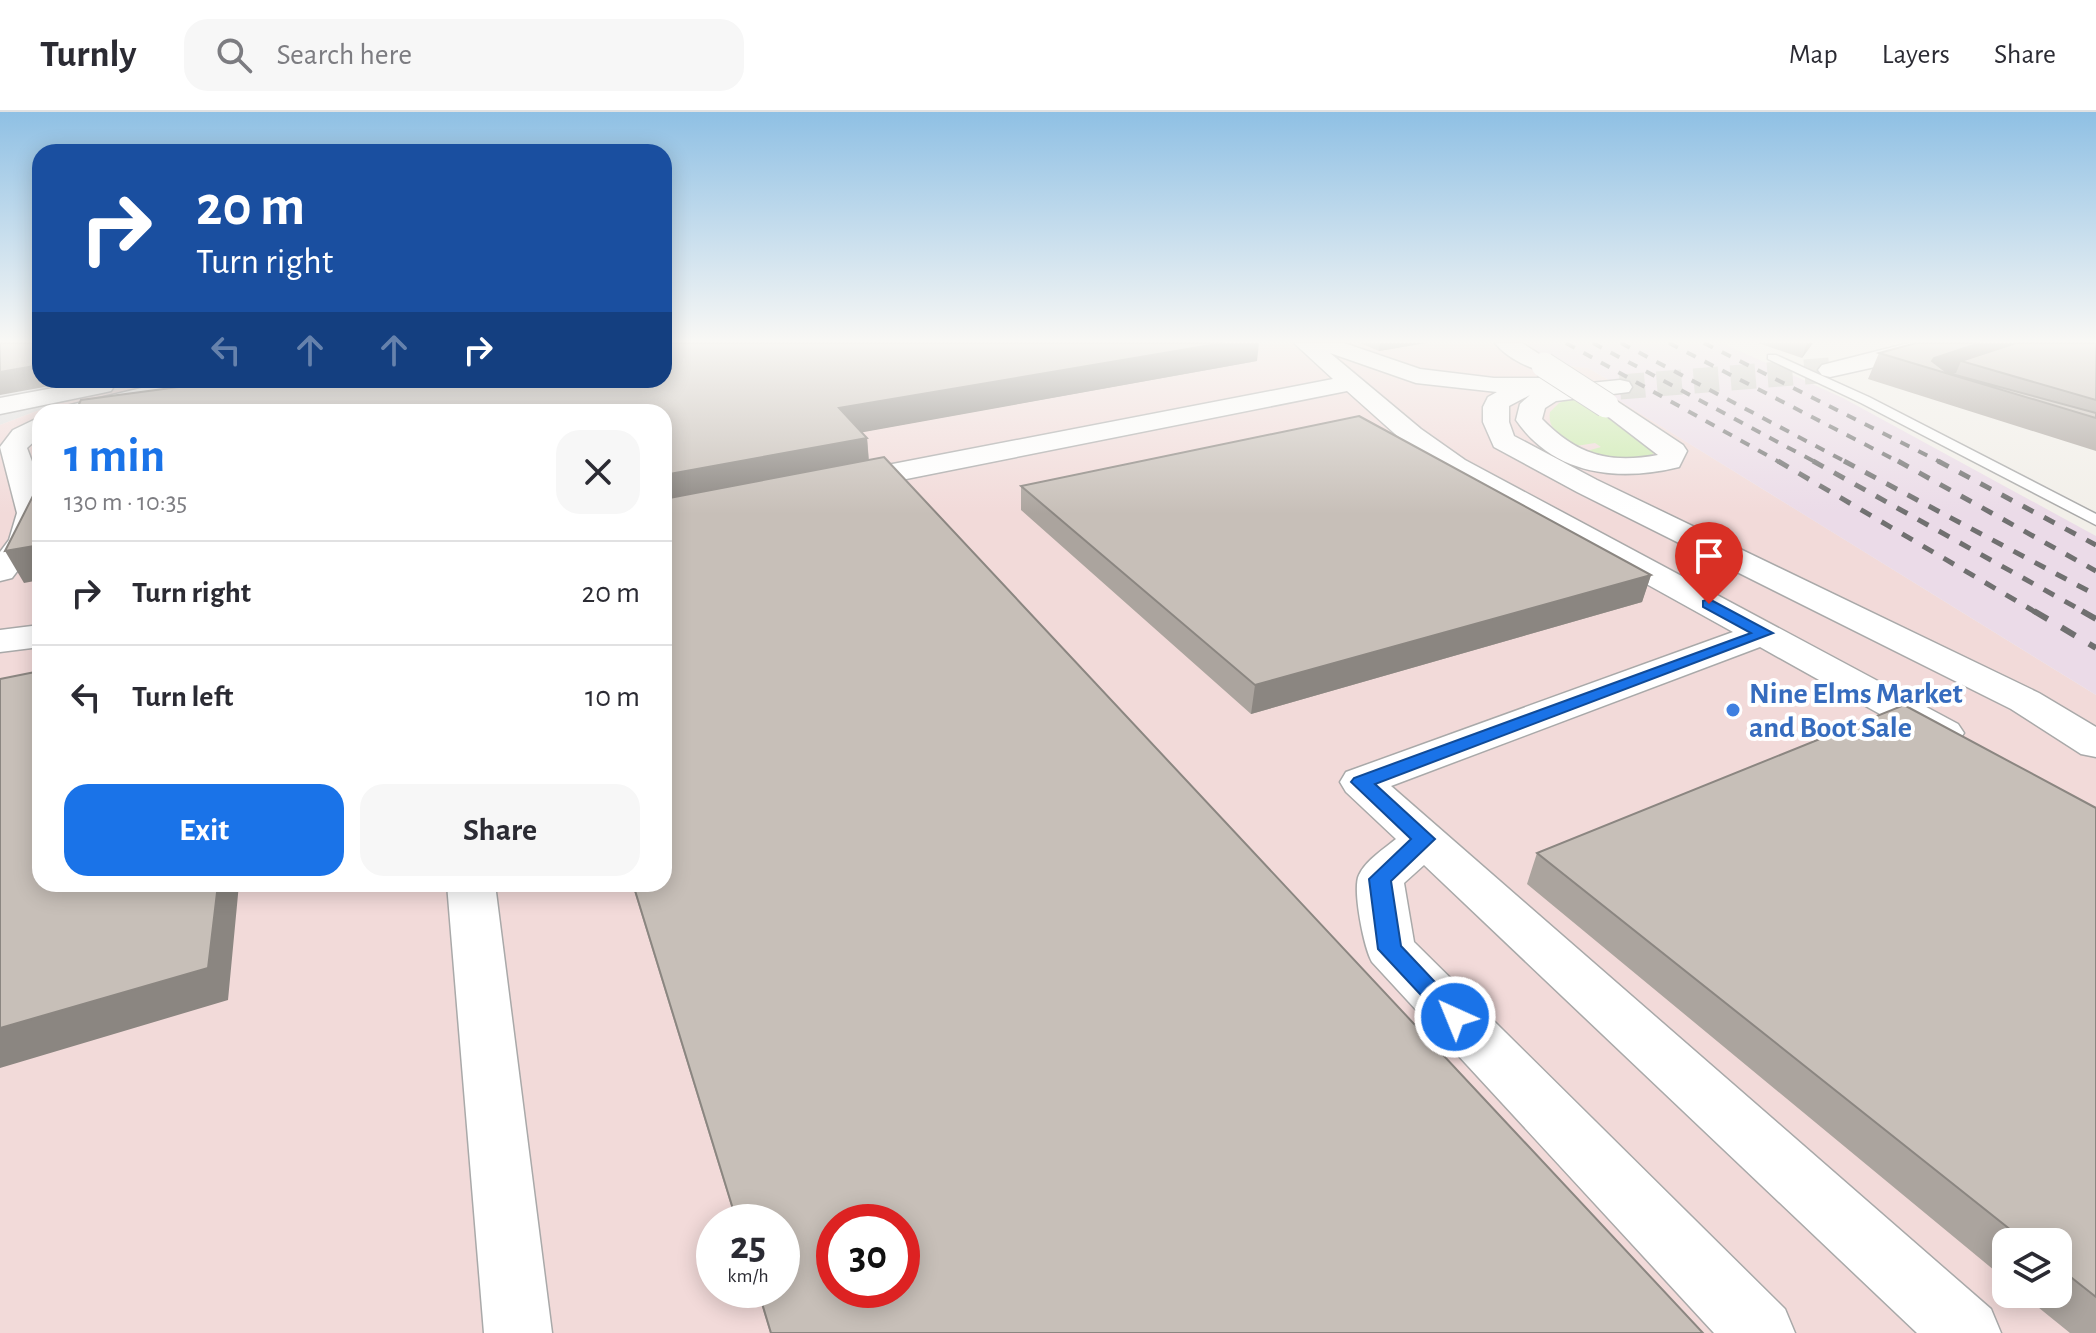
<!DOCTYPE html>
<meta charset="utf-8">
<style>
body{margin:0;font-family:"Alegreya Sans",sans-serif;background:#f7f7f7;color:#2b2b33;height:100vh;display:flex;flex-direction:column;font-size:30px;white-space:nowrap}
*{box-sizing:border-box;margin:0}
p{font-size:26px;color:#7c7c81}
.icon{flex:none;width:44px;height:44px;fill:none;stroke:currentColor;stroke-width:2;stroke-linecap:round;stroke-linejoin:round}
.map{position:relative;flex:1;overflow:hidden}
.sheet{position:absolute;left:32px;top:292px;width:640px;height:488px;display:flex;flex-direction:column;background:#fff;border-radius:24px;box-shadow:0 4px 20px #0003}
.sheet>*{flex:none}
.banner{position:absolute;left:32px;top:32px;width:640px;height:244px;border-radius:24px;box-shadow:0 4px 20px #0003;background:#1a4fa0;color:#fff;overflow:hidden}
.controls{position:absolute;left:1992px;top:1116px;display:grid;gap:16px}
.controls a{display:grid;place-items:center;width:80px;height:80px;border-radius:16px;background:#fff;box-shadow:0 4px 20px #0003;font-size:40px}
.speed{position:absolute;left:696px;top:1092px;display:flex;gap:16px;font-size:40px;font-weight:700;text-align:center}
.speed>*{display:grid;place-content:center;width:104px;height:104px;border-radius:50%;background:#fff;box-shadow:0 4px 20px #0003;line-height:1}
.speed small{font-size:20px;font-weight:400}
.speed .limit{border:12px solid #d22;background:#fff;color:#111}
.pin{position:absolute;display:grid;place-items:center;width:68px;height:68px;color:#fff;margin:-82px -34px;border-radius:50% 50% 50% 0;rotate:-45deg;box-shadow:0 0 8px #0007}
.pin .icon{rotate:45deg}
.me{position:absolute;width:88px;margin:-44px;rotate:316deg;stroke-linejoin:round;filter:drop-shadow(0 0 6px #0008)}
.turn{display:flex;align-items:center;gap:28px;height:168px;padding:0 32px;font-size:36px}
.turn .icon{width:104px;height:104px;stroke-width:2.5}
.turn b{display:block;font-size:56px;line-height:68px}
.lanes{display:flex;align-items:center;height:76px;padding:0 32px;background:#0003;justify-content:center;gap:40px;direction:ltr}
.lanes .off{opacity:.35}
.round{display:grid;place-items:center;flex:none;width:84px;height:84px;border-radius:24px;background:#f7f7f7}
.overview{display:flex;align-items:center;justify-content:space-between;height:136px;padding:0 32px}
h1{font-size:48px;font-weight:700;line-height:60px;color:#1a73e8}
.action{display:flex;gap:16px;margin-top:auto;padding:16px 32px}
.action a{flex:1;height:92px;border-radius:24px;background:#1a73e8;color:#fff;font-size:32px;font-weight:700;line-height:92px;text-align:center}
.action a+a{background:#f7f7f7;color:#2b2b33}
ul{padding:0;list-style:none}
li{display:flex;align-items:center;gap:24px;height:104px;padding:0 32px;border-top:2px solid #e1e1e2}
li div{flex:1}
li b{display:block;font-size:30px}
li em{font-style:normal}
header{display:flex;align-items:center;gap:48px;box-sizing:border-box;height:112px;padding:0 40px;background:#fff;border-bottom:2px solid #e1e1e2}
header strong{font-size:38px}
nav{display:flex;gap:44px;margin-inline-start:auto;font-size:28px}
.search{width:560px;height:72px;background:#f7f7f7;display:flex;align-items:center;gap:20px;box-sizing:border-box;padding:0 28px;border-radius:24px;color:#7c7c81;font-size:30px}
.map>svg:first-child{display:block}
.residential{fill:#e0dfdf}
.commercial{fill:#f2dad9;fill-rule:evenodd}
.industrial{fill:#ebdbe8}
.grass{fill:#cdebb0}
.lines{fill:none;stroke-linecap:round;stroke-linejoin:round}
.street-tunnel{stroke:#c8c6c1;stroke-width:25;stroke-dasharray:25 12;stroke-linecap:butt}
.lane-casing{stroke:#a9a9a9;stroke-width:3}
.street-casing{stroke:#a9a9a9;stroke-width:3}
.lane{fill:#fff;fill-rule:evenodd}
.street{fill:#fff;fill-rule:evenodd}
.rail-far2{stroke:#707070;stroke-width:4;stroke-dasharray:10 10;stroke-linecap:butt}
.rail-far1{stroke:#707070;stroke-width:5;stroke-dasharray:12 12;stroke-linecap:butt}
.rail{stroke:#707070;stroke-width:6;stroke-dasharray:16 16;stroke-linecap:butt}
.street-bridge-casing{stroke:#a9a9a9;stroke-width:27;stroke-linecap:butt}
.street-bridge{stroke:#fff;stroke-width:25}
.wall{fill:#aba49e}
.shaded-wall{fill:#8b8681}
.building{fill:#c7bfb8;stroke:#8b8681;stroke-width:2;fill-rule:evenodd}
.route{fill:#1a73e8;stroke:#114b97;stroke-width:2}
.shop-dot{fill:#3f7fe0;stroke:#fff;stroke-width:3}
.labels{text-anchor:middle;stroke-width:8;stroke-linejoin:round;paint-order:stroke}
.shop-label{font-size:30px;font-weight:bold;fill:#366cbe;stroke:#fff;text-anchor:start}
</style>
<header>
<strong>Turnly</strong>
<div class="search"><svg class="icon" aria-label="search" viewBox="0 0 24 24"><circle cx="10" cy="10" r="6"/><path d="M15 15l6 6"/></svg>Search here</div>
<nav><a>Map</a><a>Layers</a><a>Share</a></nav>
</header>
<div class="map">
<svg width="2096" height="1221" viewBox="0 0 2096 1221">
<rect width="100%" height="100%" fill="#f2efe9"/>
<path class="residential" d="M0 231 40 268H169L63 289 0 313Z"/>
<path class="commercial" d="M664 231H1523L1561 253 1588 256 1633 282 1614 285 2096 583V1221H0V313L63 289 169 268H664ZM40 300H664V772H40ZM714 1110H782V1178H714ZM834 1110H902V1178H834ZM2006 1130H2058V1182H2006Z"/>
<path class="industrial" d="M1523 231H1722L1843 286 2096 424V583L1612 284 1632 281 1588 256 1561 253Z"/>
<path class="grass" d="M1577 284 1651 330 1658 337C1642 357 1605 344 1583 340L1601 335 1595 331 1576 334C1562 325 1547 318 1550 300L1559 291Z"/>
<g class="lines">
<path class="street-tunnel" d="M1620 275 1830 258"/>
<defs>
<path id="lane" d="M1768 243H1776L1869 285 2096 402V413L1861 291 1768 247Z"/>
<path id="street" d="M1294 231H1344L1420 257 1494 266H1548L1557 268 1560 274 1620 268 1629 270 1632 275 1629 280 1556 289 1545 296 1542 307C1577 343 1609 352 1658 343L1593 293 1597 288H1615L1683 333 1687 339 1679 355C1618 370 1554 363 1516 308L1520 292 1530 283 1509 294V310L1514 324 1597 368 2039 581 2096 615V645L2081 642 2011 597 1577 380 1494 335 1483 310V295L1488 285 1497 280 1416 271 1330 241 1421 317 1465 348 1958 612 1964 621 1958 630 1944 633 1930 630 1760 535 1391 674 1991 1197 2001 1221H1917L1424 753 1404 771 1414 830 1785 1197 1795 1221H1714L1372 850C1364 836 1352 777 1359 763 1366 748 1384 737 1396 727L1346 680 1340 670 1346 660 1733 520 1445 360 1403 329 1347 279 846 379 836 376 832 370 836 364 846 361 1333 267Z
M1495 231H1522L1556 253 1552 258C1535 262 1506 245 1495 231Z
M1909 231H1941L1938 236 1893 251 1830 265 1822 263 1818 258 1822 253Z
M96 268 111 269 114 274 111 279 102 281 0 302V286Z
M175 268H228L224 273 101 300H58L62 295Z
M40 305V324L27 336 40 371V429L12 466 0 469V440L9 428 17 401 0 335 13 318Z
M40 513V535L0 540V518Z
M447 772H495L552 1221H484Z"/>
</defs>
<use href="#lane" class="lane-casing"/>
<use href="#street" class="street-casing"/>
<use href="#lane" class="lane"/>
<use href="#street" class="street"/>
<path class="rail-far2" d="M1566 231 1781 351
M1593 231 1817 351
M1621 231 1848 351
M1669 231 1901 351
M1704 231 1942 351"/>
<path class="rail-far1" d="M1778 349 2037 501
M1813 349 2086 501
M1844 349 2096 483
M1898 349 2096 459
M1938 349 2096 433"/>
<path class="rail" d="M2034 499 2096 536
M2082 499 2096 507"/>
<defs>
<path id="street-bridge" d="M1544 253 1606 293"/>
</defs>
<use href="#street-bridge" class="street-bridge-casing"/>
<use href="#street-bridge" class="street-bridge"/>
</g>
<path class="wall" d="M1360 231H1426L1379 239Z
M1758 231H1813L1802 246Z
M2096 231V339L1868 267 1879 241Z
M1257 249 861 320 867 326 869 348 1703 1221H770L757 1178H782V1110H736L632 772H664V300Z
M1021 374 1651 463 1642 490 1251 602 1021 398Z
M2096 696V1221H2070L2022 1182H2058V1130H2006V1168L1527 772 1537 741Z"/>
<path class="shaded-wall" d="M1223 231H1259L1257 249 842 324 839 296Z
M1380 231H1426L1379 239Z
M1807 231H1813L1802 246Z
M1980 231H2042L1961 249 1956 261 1951 262 1929 256 1934 246Z
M40 253V268H83L0 283V260Z
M867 326 869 354 664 394V363Z
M40 433V468L24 471 5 439Z
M1651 463 1642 490 1251 602 1255 573Z
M218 772H239L228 888 0 956V916Z"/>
<path class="building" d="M0 231H40V253L0 260Z
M664 231H1223L839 296 867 326 664 363V300H75L81 288 231 268H664Z
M1916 231H1980L1934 246 1932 249 1948 261 2096 301V306L1879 241Z
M2016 231H2096V288L1961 249Z
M1359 304 1651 463 1255 573 1021 374Z
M884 345 1703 1221H771L758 1178H782V1110H737L633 772H664V387ZM834 1110H902V1178H834Z
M40 370V433L5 439Z
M40 559V772H218L208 856 0 916V567Z
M1904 593 2096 696V1185L2058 1155V1130H2026L1537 741Z"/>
<linearGradient id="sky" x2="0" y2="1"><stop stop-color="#8fc0e4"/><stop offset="0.57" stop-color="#f9f8f5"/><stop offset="1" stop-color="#f9f8f5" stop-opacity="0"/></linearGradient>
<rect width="2096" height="402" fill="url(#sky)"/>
<path class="route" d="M1709 487 1773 521 1375 672 1435 727 1391 769 1401 834 1468 905 1464 911 1455 914 1447 911 1378 837 1369 767 1411 727 1351 670 1354 666 1751 521 1703 495V489Z"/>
<circle class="shop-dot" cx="1733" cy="598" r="8"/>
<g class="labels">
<g class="shop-label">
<text x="1749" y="591">Nine Elms Market<tspan x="1749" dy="34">and Boot Sale</tspan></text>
</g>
</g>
</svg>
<div class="controls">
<a><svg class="icon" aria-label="layers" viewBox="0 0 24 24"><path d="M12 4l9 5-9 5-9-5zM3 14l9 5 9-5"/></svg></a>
</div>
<div class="speed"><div>25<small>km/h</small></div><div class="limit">30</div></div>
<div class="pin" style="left:1709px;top:492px;background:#d93025"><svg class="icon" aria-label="arrive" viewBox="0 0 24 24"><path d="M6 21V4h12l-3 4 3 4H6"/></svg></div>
<svg class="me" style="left:1455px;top:905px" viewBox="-20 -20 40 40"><circle r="17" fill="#1a73e8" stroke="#fff" stroke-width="3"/><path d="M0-11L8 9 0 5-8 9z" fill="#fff"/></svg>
<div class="banner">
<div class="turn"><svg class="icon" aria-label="right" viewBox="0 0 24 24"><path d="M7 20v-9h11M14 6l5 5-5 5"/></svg><div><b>20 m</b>Turn right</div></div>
<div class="lanes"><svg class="icon off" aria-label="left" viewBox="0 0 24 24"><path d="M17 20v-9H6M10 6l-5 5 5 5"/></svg><svg class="icon off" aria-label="ahead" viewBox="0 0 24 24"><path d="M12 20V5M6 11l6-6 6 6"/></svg><svg class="icon off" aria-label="ahead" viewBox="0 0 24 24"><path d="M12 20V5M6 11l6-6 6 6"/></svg><svg class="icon" aria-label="right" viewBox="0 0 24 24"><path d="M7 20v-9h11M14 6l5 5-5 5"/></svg></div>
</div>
<section class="sheet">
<div class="overview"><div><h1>1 min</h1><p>130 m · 10:35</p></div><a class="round"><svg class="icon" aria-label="close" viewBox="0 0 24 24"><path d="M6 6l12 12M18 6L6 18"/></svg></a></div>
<ul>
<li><svg class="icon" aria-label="right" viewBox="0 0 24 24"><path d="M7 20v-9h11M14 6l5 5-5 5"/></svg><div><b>Turn right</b></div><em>20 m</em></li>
<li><svg class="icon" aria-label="left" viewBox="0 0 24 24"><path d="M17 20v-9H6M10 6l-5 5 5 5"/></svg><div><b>Turn left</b></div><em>10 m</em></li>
</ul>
<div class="action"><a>Exit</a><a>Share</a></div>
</section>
</div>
